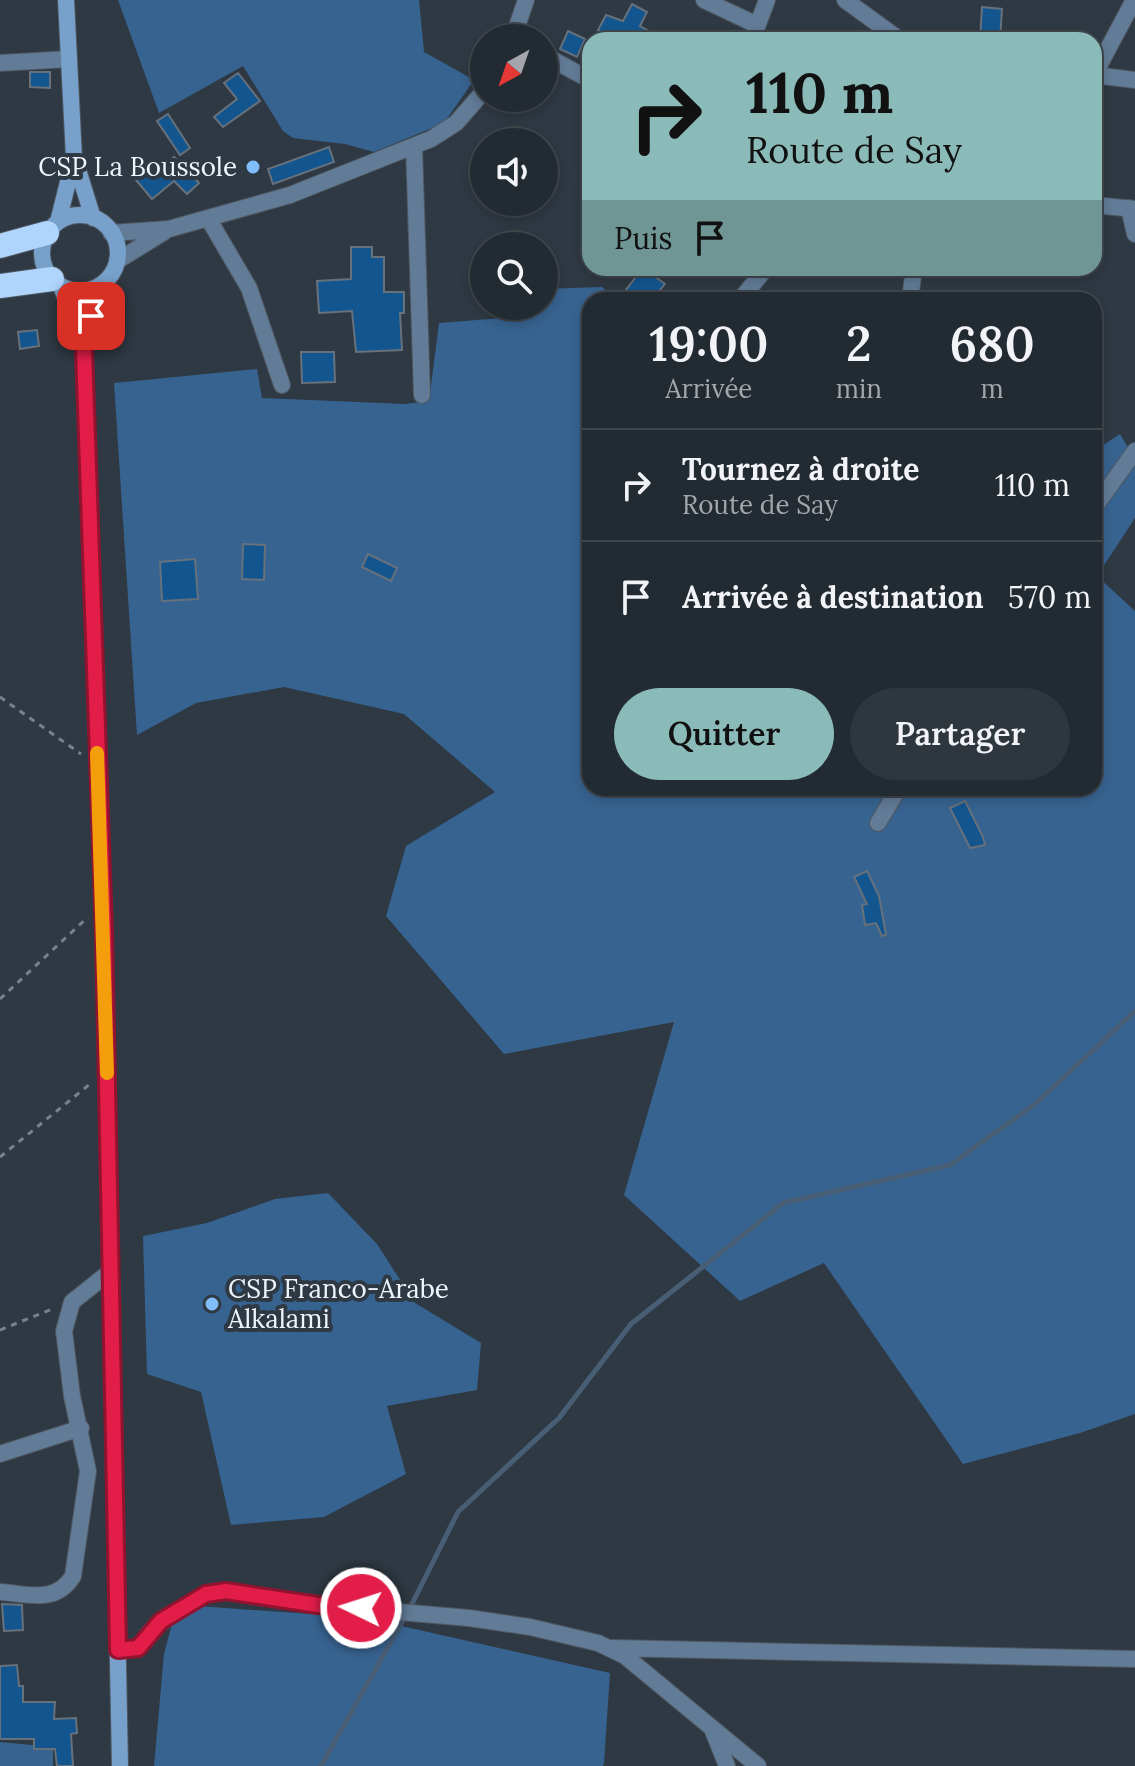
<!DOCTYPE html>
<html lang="fr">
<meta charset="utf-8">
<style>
body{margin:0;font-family:Lora,serif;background:#2f373e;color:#f1f3f6;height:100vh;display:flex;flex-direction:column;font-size:30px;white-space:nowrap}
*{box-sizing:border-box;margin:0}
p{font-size:26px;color:#a3a7ac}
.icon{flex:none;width:44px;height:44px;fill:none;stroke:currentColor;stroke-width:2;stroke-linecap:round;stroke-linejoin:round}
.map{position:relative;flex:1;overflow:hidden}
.panel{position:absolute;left:582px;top:292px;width:520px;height:504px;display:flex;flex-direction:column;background:#232b32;border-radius:24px;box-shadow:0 4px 12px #0003,0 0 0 2px #40474d}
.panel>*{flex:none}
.top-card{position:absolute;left:582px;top:32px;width:520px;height:244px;border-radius:24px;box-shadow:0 4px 12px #0003,0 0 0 2px #40474d;background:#8bbbb9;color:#111;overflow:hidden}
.needle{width:52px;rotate:220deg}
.tools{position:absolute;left:470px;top:24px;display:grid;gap:16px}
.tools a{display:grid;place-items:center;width:88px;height:88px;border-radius:50%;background:#232b32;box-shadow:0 4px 12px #0003,0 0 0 2px #40474d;font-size:40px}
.pin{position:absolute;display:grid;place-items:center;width:68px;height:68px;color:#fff;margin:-34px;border-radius:16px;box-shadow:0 4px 12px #0006}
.me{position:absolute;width:88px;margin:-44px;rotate:274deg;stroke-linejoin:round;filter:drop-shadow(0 0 6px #0008)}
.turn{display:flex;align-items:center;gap:28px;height:168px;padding:0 32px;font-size:36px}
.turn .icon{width:104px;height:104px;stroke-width:2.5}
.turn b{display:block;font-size:56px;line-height:68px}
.then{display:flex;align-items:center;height:76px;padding:0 32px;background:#0003;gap:16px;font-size:30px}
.eta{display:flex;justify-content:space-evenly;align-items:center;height:136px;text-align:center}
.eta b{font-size:48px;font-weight:600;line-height:56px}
.action{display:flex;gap:16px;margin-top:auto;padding:16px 32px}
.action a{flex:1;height:92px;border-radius:48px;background:#8bbbb9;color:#111;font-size:32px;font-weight:600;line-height:92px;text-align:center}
.action a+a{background:#2f373e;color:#f1f3f6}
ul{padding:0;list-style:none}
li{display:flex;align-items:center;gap:24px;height:112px;padding:0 32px;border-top:2px solid #40474d}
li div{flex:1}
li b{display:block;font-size:30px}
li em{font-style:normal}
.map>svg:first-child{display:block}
.green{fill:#376390}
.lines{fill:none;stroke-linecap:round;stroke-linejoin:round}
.stream{stroke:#485e75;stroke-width:5}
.building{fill:#13568f;stroke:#66717c;stroke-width:2}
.street-casing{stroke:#4e5761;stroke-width:18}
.secondary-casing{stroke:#4e5761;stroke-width:18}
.highway-casing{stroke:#4e5761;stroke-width:26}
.path{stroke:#79828a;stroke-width:3;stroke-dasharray:6 6;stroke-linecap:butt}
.street{stroke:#627b96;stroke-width:16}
.secondary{stroke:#77a0cb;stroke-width:16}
.highway{stroke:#b0d5fd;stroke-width:24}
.route-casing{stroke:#92132f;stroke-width:20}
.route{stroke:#e11d48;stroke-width:14}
.slow{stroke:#f59e0b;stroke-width:14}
.poi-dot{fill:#81bdfa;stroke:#2f3943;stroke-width:3}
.labels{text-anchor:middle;stroke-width:8;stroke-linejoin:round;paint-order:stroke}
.poi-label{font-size:26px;fill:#eff5fc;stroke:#2f3943;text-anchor:end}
</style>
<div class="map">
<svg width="1135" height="1766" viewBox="0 0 1135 1766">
<rect width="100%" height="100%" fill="#2f3943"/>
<path class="green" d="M118 0H419L424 52 474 80 444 123 374 152 345 144 293 138 283 131 243 66 159 113Z
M602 287 617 300H590V788H1094V451L1120 434 1135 459V518L1097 576 1135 611V1414L1080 1433 963 1464 824 1263 740 1301 624 1195 674 1022 504 1054 386 916 406 846 495 792 404 714 284 687 196 703 137 735 114 383 257 369 262 398 405 404 429 401 439 323 502 318 508 306H544V289Z
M328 1193 377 1244 415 1303 481 1343 477 1390 387 1406 406 1474 324 1517 231 1525 201 1392 147 1374 143 1236 207 1223 275 1199Z
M198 1606 366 1618 610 1673 604 1763 603 1766H154L164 1654 172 1624Z
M0 1742 53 1747V1766H0Z"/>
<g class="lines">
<path class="stream" d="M410 1608 458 1512 559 1418 631 1324 783 1203 950 1165 1035 1104 1135 1011
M321 1766 405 1617"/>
</g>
<path class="building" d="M632 4 647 12 640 26 665 40H616L598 30 606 15 623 21Z
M982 7 1002 9 1000 40H980Z
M568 31 585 39 577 57 560 49Z
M30 72H50V88L30 87Z
M238 73 260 101 223 127 214 117 237 99 224 83Z
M168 114 190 148 180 155 157 121Z
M329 147 334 162 273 184 268 169Z
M174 157 199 183 187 194 174 181 152 199 131 174 144 163 154 176Z
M351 247H372V257H384V292H404V313H400L402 350 356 352 352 311 319 313 317 281 351 279Z
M643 268 665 284 652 300H636L625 291Z
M37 330 39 346 20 349 18 332Z
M301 352H334L335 382 302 383Z
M243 544 265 545 264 580 242 579Z
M368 554 397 568 391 581 362 567Z
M195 559 198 599 162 601 160 562Z
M965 801 983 837 985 845 970 848 950 808Z
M867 871 879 896 886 935 882 936 876 923 865 925 862 905 867 904 854 877Z
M2 1604 22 1605 23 1630 4 1631Z
M17 1665 19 1686H23V1702H55L54 1719 76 1718 77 1733 71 1734 73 1766H57L55 1749H34V1739H0V1666Z"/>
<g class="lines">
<defs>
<path id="street" d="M704 0 757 25
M845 0 900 40
M513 38 526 0
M752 40 767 0
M544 55 590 80
M0 63 69 59
M1094 75 1134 0
M1094 75 1135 80
M414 146 422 395
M1094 205 1135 209
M1129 208 1135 234
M208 218 249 288 282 385
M111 233 169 229 290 195 431 139 456 123 484 91
M117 261 164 232
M740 300 766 268
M910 300 914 268
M1094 508 1135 451
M878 823 899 788
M0 1454 81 1428
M0 1592C29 1594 56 1604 73 1576L88 1471 72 1396 64 1331 72 1302 111 1271
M613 1648 1135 1659
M118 1650 138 1648 150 1632 173 1613 206 1594 226 1591 318 1605 469 1618 530 1627 598 1643 625 1656 758 1766
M713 1731 727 1766"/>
<path id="secondary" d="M75 160 93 218
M42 253a38 38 0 1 1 76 0a38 38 0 1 1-76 0Z
M58 222 74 158 66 0
M61 286 84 349
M93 289 91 316 84 350 103 903 120 1766"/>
<path id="highway" d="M0 246 47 233
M0 286 52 279"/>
</defs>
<use href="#street" class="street-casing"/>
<use href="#secondary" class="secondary-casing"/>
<use href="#highway" class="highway-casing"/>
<path class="path" d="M0 697 81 754
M0 999 88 917
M0 1157 90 1084
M0 1330 52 1309"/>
<use href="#street" class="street"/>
<use href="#secondary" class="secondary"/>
<use href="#highway" class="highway"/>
</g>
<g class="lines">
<defs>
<path id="route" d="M91 316 84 350 104 931 118 1650 138 1648 161 1621 206 1594 226 1591 318 1605 361 1608"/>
</defs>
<use href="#route" class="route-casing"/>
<use href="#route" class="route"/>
<path class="slow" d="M97 753 107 1073"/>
</g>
<g class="poi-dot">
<circle cx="253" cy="167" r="8"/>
<circle cx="212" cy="1304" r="8"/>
</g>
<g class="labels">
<g class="poi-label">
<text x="237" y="176">CSP La Boussole</text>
<text x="228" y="1298" text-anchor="start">CSP Franco-Arabe<tspan x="228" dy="30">Alkalami</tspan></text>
</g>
</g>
</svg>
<div class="tools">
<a><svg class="needle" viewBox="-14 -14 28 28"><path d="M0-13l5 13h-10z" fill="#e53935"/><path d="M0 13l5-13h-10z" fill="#a3a7ac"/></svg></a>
<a><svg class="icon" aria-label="sound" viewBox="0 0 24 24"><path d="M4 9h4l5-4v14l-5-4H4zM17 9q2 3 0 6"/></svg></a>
<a><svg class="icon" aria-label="search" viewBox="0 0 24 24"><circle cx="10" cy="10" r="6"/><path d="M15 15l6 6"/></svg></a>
</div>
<div class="pin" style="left:91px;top:316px;background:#d93025"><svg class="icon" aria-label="arrive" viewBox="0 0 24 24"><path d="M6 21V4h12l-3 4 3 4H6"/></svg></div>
<svg class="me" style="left:361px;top:1608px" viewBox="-20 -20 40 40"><circle r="17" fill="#e11d48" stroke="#fff" stroke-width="3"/><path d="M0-11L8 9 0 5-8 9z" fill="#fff"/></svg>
<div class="top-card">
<div class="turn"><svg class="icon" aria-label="right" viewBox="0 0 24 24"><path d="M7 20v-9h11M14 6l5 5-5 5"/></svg><div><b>110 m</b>Route de Say</div></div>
<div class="then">Puis<svg class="icon" aria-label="arrive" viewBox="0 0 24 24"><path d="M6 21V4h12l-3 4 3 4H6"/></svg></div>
</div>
<section class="panel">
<div class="eta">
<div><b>19:00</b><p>Arrivée</p></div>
<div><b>2</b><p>min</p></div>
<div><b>680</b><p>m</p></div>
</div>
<ul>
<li><svg class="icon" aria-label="right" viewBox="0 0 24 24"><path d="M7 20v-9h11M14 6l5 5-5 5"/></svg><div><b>Tournez à droite</b><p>Route de Say</p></div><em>110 m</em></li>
<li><svg class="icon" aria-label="arrive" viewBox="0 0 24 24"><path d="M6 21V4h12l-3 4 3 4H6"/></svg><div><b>Arrivée à destination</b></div><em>570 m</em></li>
</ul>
<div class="action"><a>Quitter</a><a>Partager</a></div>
</section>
</div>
